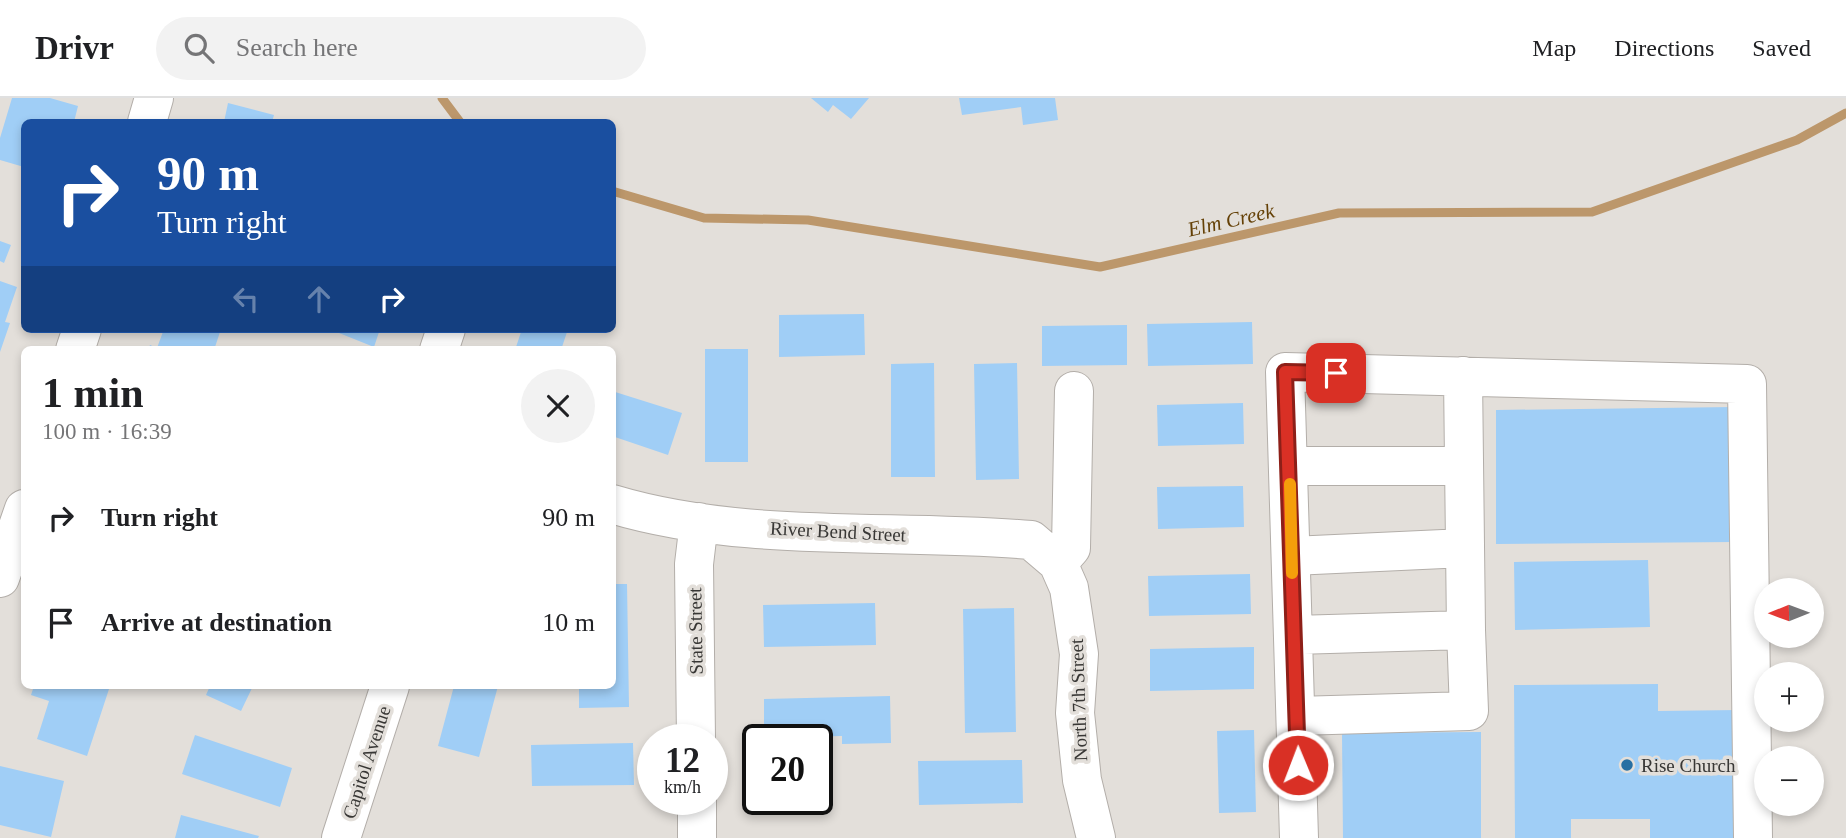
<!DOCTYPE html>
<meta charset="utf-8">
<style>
body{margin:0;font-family:Georgia,serif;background:#f2f2f2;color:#202124;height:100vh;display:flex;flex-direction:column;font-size:26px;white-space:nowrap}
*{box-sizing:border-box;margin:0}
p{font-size:23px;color:#757577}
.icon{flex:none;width:38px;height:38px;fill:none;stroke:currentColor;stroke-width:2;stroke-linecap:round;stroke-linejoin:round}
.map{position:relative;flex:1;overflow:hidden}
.side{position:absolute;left:21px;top:248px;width:595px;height:343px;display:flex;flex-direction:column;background:#fff;border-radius:10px;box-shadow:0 4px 10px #0003}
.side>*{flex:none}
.guide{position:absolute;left:21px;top:21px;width:595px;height:214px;border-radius:10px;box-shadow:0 4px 10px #0003;background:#1a4fa0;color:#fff;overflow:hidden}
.needle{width:46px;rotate:269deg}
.controls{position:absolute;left:1754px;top:480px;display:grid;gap:14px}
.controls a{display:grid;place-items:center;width:70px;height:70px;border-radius:50%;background:#fff;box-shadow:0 4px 10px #0003;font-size:35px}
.speed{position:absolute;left:637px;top:626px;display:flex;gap:14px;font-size:35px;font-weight:700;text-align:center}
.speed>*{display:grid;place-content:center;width:91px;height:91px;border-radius:50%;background:#fff;box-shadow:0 4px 10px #0003;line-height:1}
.speed small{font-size:18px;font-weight:400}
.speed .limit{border:4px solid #111;border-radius:10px;background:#fff;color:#111}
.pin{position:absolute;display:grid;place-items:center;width:60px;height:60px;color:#fff;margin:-30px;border-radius:14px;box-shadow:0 4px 10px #0006}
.me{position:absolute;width:77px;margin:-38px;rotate:359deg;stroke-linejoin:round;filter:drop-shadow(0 0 5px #0008)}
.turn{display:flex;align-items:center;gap:24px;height:147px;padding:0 21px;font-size:32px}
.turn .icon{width:91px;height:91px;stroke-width:2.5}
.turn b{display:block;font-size:49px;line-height:60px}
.lanes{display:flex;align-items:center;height:66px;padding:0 21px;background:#0003;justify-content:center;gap:35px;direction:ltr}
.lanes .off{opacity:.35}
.round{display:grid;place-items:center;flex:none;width:74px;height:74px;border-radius:37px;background:#f2f2f2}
.overview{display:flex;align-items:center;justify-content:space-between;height:119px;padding:0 21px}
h1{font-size:42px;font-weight:700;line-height:52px}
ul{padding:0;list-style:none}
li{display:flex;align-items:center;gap:21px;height:105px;padding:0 21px}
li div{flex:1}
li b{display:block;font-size:26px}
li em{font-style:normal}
header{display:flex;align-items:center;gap:42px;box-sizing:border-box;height:98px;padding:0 35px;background:#fff;border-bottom:2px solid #e0e0e0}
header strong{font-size:33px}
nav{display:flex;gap:38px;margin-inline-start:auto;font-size:24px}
.search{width:490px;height:63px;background:#f2f2f2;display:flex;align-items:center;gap:18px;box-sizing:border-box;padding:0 24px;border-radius:38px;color:#757577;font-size:26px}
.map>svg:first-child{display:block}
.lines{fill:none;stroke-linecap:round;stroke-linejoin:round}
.stream{stroke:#bc976b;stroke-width:9}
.building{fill:#a0cef6}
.minor-casing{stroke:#b3aea9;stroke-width:40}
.minor{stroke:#fff;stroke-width:38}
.route-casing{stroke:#8d1f18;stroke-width:18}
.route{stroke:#d93025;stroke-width:12}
.slow{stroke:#f59e0b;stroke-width:12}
.poi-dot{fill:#266fa3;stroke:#e3dfda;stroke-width:2.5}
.labels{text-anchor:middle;stroke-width:7;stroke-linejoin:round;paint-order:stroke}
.street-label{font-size:19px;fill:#383735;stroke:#e3dfda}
.poi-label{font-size:19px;fill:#383735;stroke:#e3dfda;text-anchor:start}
.water-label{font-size:21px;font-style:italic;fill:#644006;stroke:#e3dfda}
</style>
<header>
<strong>Drivr</strong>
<div class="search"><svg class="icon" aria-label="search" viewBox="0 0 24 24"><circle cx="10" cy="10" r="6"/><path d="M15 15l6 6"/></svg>Search here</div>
<nav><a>Map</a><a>Directions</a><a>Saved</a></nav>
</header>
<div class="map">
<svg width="1846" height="740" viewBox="0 0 1846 740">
<rect width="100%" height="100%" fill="#e3dfda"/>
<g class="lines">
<path class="stream" d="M442 0 460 24
M612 93 704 120 808 122 1100 169 1339 115 1592 114 1797 42 1846 15"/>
</g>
<path class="building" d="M12 0H50L78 8 74 24H24V69L0 62V40Z
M811 0H869L851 21 833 7 828 14Z
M959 0H1055L1058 22 1023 27 1021 9 962 17Z
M228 5 274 17 272 24H224Z
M0 143 11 147 4 165 0 163Z
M0 183 17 189 5 224 10 225 0 254Z
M864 216 865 257 779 259V217Z
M1252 224 1253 266 1148 268 1147 226Z
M1127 227V267L1042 268V228Z
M164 231H221L214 252H148L150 247 157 250Z
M329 231H380L374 249Z
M522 231H568L561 252H515Z
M705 251H748V364H705Z
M934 265 935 379H891V266Z
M1017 265 1019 381 976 382 974 266Z
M612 293 682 315 668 357 612 338Z
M1243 305 1244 346 1158 348 1157 307Z
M1733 309V444L1496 446V312Z
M1243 388 1244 429 1158 431 1157 389Z
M1648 462 1650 529 1515 532 1514 464Z
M1250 476 1251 516 1149 518 1148 478Z
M612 486H627L629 609 579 610V588H612Z
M875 505 876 547 764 549 763 507Z
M1014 510 1016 634 965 635 963 511Z
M1254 549V591L1150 593V551Z
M1658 586V613L1738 612 1739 740H1650V721H1571V740H1515L1514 587Z
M34 588H110L87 658 37 641 49 603 31 597Z
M210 588H253L241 613 206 597Z
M454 588H498L479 659 438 648Z
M890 598 891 645 842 646V638L764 640V601Z
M1254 632 1256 714 1219 715 1217 633Z
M1481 634V740H1343L1342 635Z
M195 637 292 670 280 709 182 676Z
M633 645 634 687 532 688 531 647Z
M1022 662 1023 705 919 707 918 663Z
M0 668 64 683 51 739 0 727Z
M181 717 259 738 258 740H175Z"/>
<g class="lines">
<defs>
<path id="minor" d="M147 24 154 0
M75 252 82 231
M439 252 446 231
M1289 368H1463
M612 406C745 446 894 430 1031 442L1058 465 1069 490 1079 556 1075 615 1082 682 1096 740
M1292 458 1465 450
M1058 465 1071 450 1074 293
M0 480 24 411
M1295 537 1466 532 1463 278
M1297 618 1469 613 1466 532
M696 642 694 466 699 424
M697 702V740
M341 740 390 588
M1299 740 1285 274 1747 286 1753 740"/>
</defs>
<use href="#minor" class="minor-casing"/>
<use href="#minor" class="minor"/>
</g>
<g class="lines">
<defs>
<path id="route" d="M1298 667 1285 274 1336 275"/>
</defs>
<use href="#route" class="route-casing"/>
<use href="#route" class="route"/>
<path class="slow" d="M1290 386 1292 475"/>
</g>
<circle class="poi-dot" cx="1627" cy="667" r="7"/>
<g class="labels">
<g class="street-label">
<text transform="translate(838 433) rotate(3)" y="7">River Bend Street</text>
<text transform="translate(695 533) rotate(-91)" y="7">State Street</text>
<text transform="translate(1078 602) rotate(-92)" y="7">North 7th Street</text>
<text transform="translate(366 664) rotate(-72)" y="7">Capitol Avenue</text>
</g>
<g class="poi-label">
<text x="1641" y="674">Rise Church</text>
</g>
<g class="water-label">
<text transform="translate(1231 122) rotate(-13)" y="7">Elm Creek</text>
</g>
</g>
</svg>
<div class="controls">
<a><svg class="needle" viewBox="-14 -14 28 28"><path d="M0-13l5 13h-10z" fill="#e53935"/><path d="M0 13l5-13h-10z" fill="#757577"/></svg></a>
<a>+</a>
<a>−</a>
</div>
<div class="speed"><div>12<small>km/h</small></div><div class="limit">20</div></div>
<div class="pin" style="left:1336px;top:275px;background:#d93025"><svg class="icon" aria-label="arrive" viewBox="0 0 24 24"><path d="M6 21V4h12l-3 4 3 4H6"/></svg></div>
<svg class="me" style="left:1298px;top:667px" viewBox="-20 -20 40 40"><circle r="17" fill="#d93025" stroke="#fff" stroke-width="3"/><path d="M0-11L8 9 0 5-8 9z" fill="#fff"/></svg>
<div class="guide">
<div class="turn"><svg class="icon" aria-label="right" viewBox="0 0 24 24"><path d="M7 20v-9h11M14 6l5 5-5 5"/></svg><div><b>90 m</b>Turn right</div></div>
<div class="lanes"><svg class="icon off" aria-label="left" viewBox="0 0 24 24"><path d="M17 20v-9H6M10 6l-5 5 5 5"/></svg><svg class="icon off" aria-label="ahead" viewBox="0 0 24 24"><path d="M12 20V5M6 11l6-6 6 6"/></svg><svg class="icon" aria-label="right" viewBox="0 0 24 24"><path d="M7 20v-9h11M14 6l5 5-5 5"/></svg></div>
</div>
<section class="side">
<div class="overview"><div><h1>1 min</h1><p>100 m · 16:39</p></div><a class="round"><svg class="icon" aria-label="close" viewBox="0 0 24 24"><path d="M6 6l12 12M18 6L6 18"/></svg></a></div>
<ul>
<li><svg class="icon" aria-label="right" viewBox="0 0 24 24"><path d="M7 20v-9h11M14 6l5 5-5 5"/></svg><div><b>Turn right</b></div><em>90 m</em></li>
<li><svg class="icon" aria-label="arrive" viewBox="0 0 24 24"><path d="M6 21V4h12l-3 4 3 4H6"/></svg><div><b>Arrive at destination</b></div><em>10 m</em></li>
</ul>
</section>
</div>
